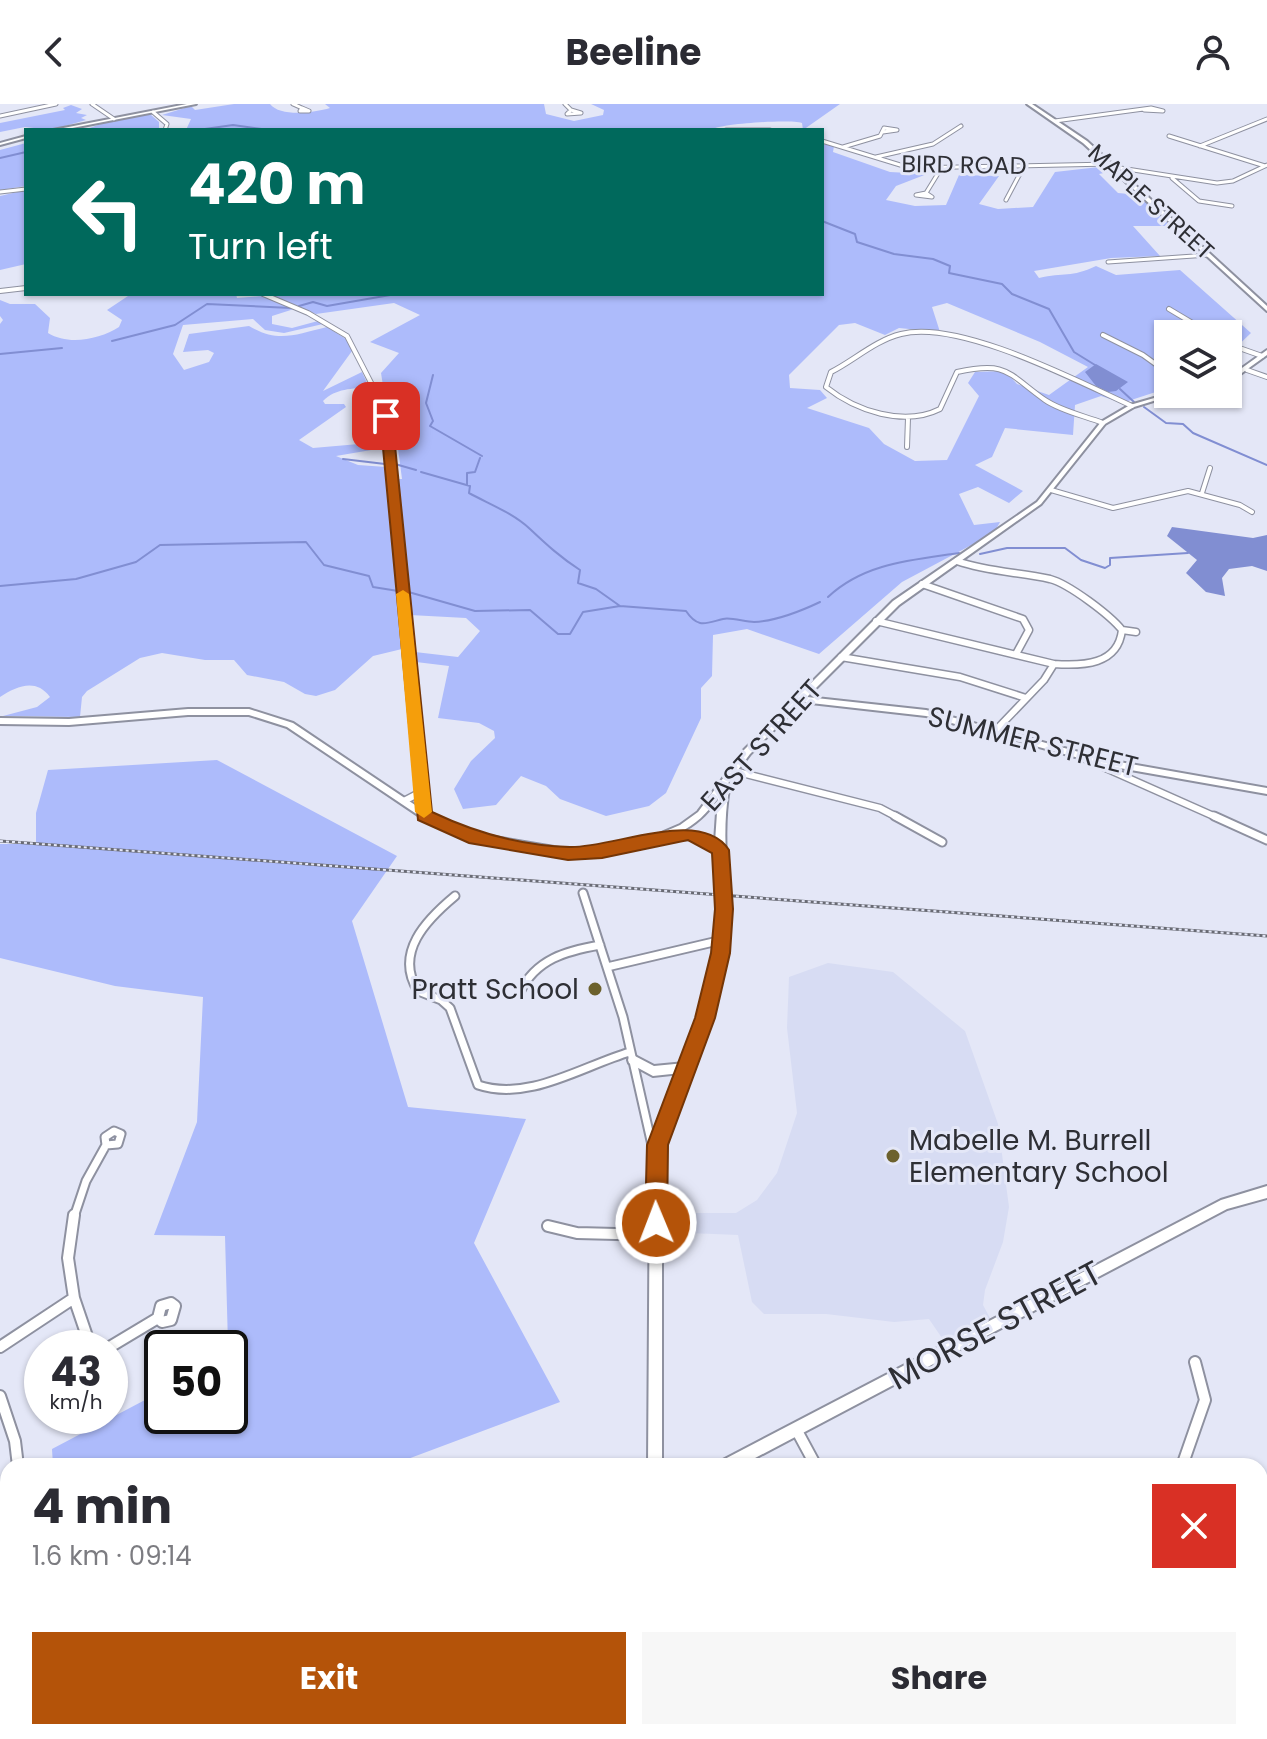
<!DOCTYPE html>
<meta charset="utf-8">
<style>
body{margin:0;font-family:Poppins,sans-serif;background:#f7f7f7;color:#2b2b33;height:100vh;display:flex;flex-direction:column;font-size:30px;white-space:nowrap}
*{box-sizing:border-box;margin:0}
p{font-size:26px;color:#7c7c81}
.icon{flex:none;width:44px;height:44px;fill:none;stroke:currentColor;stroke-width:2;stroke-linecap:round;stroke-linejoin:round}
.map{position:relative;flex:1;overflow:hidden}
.side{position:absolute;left:0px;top:1354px;width:1268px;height:282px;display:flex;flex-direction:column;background:#fff;border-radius:24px 24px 0 0;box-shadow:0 2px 6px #0004}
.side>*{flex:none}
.top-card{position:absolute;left:24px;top:24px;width:800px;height:168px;border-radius:0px;box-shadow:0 2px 6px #0004;background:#00695c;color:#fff;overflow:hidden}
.controls{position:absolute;left:1154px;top:216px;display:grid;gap:16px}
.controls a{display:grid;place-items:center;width:88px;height:88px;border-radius:0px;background:#fff;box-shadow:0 2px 6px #0004;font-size:40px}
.speed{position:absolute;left:24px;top:1226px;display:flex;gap:16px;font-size:40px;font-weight:700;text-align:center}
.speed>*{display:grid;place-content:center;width:104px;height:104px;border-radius:50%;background:#fff;box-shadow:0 2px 6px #0004;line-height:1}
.speed small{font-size:20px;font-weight:400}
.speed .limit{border:4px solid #111;border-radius:12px;background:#fff;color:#111}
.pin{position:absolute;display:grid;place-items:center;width:68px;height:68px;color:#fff;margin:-34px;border-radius:16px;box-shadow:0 4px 12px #0006}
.me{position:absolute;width:88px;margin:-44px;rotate:359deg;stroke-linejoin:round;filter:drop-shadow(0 0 6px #0008)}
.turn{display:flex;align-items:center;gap:28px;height:168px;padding:0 32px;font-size:36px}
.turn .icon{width:104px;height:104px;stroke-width:2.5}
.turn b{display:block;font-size:56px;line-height:68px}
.round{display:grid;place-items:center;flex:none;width:84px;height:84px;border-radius:0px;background:#f7f7f7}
.head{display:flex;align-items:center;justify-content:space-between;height:136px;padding:0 32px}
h1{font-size:48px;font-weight:700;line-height:60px}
.primary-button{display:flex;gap:16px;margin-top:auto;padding:16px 32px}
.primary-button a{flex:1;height:92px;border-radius:0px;background:#b45309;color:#fff;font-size:32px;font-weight:700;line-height:92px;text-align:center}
.primary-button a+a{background:#f7f7f7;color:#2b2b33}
header{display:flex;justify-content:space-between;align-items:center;height:104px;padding:0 32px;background:#fff;font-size:36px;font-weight:700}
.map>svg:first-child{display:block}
.built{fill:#d7dcf3}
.green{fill:#adbbfb;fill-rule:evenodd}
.water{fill:#818ed2}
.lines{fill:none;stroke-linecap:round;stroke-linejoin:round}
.stream{stroke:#818ed2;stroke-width:2}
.street-far4-casing{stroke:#8e91a0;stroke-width:5}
.street-far3-casing{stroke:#8e91a0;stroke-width:6}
.street-far2-casing{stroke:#8e91a0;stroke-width:9}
.street-far1-casing{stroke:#8e91a0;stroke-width:11}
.street-casing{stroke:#8e91a0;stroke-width:14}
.secondary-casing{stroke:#8e91a0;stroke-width:4}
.street-far4{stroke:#fff;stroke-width:3}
.street-far3{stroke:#fff;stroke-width:4}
.street-far2{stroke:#fff;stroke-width:6}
.street-far1{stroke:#fff;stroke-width:7}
.street{stroke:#fff;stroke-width:10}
.secondary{fill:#fff;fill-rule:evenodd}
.rail-casing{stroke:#686a73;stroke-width:3}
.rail{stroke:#e4e7f7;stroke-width:2;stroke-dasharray:3;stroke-linecap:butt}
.route{fill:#b45309;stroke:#753606;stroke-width:2}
.slow{fill:#f59e0b}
.poi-dot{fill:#6c612d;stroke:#e4e7f7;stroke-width:3}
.labels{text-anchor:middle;stroke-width:6;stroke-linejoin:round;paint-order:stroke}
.far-street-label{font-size:24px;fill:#2e2f35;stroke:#e4e7f7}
.street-label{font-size:28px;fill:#2e2f35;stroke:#e4e7f7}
.poi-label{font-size:28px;fill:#2e2f35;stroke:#e4e7f7;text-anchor:end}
.near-street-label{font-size:34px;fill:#2e2f35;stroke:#e4e7f7}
</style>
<header><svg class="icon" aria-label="back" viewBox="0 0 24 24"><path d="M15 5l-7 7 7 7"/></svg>Beeline<svg class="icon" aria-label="person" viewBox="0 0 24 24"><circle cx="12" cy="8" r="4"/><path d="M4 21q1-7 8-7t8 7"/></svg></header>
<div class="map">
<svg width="1267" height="1635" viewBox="0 0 1267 1635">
<rect width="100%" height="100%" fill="#e4e7f7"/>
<path class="built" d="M828 859 893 868 965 927 998 1020 1009 1103 1003 1138 985 1186 983 1201 990 1214 944 1237 929 1215 894 1218 826 1210H764L752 1198 738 1131 664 1128 663 1109H736L757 1096 777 1069 797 1009 787 924 789 873Z"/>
<path class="green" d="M234 0H270C280 13 313 9 330 4L325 0H544L546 10 574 17 603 11 604 6 591 0H840L803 26 802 19C788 15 718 20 711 26H186L191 15 162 11 191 2 195 6Z
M71 1 82 5 76 9 87 11 81 14 86 16 51 26 25 23 0 28V19L65 6 63 4Z
M150 10 159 18V26H84L112 16Z
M26 39V82L0 86V46Z
M822 40 834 42 833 48 890 68 927 70 896 82 886 96 915 102 946 101 959 71 999 72 979 100 998 105 1033 103 1055 68 1108 62 1113 67 1099 70 1118 89 1140 91 1171 122H1133L1160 152 1111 154 1034 167 1039 174C1064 168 1071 174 1096 162L1116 171 1180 166 1251 229 1228 251V230H1168V284L1122 299 1101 292 1075 301 1073 331 1005 324 992 353 975 361 1023 387 1009 399 978 383 959 390 974 421 1000 418 994 429 902 478 819 550 747 525 713 531 712 572 701 584V614L666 689 649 702 606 712 560 695 546 682 521 672 496 701 463 705 454 685 471 657 495 634 494 627 479 619 438 614 449 562 416 558 415 548 458 553 480 527 466 514 410 511 395 375H402L395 321 419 313 409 281 389 283 384 288 381 269 399 249 370 238 420 211 394 199 316 210 269 190H822ZM947 199 1040 238 1088 263 1049 291 1017 280 1005 267 975 268 968 279 979 292 947 356 915 357 884 340 869 324 807 304 827 294 820 286 790 284 789 271 839 221 855 219 885 231 899 224 940 228 932 203Z
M26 86V160L0 166V92Z
M131 190H236L237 194 262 192 294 205 272 212V220L292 224 318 217 323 220 284 229 265 226 253 215 183 221 173 250 184 266 209 258 214 249 208 246 183 248 189 230 249 222C278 239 294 231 327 223L346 235 352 247 323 287 362 268 369 283C352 285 336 284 323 297L325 300H344L346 303 299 336 313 344 382 338 383 344 336 352 358 361 386 363 402 545 373 552 335 586 316 592 305 590 284 578 247 571 234 556H205L162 549 140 554 87 587 82 593 80 613 3 612 37 603 50 593C36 574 17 582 0 593V220L3 216 0 212V196L10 200H35L50 214 48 229C69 242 100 235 119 223L122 216 107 206Z
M217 656 397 752 352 817 408 1003 526 1015 474 1139 560 1298 389 1362H53L52 1345 162 1287V1312H230L225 1132 154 1131 197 1018 203 893 115 882 0 854V740H36V709L48 666Z"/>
<path class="water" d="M1096 260 1128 278 1116 287 1108 288 1096 282 1085 268Z
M1172 423 1253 434 1267 431V467L1252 462 1229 465 1222 474 1225 492 1206 488 1186 469 1197 456 1167 432Z"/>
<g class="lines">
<path class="stream" d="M198 26 233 21 269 26
M0 54 26 48
M822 117 855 130 857 138 894 150 933 155 950 162 949 169 1002 180 1012 190 1049 205 1074 248 1095 261
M299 202 313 198 327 202 396 190
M112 237 175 221 207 200 291 204
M0 250 62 244
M433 271 426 299 433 317 430 322 482 352
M1120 285 1134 298
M1144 303 1166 319 1183 320 1193 329 1267 361
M343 355 385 360
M395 360 416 366
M421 368 470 382 469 389C489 400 513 409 530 425 547 441 560 453 580 466L578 479 596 485 620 502
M467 381V369L475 368 480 354
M980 450 1007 444H1065L1081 456 1105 464 1110 461V454L1188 449
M0 482 76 475 136 458 160 441 306 438 324 461 369 472 373 483 398 487
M405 487 475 507 530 506 558 530H570L583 508 620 502 686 507C698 525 706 519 723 515 731 513 745 518 754 518 777 517 799 508 820 498
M828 493C864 459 912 456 959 449"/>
<defs>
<path id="street-far4" d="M92 0 114 15
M293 0 302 4
M565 0 571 6
M302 4 309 7H300Z
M571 6 581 9 567 10Z
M153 8 167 20 165 26
M0 12 56 0
M1055 17 1151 4 1163 7 1144 6
M726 26H770
M1169 32 1265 62
M822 37 910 64 1110 60
M1200 42 1267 15
M843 43 880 32 884 24 897 26 883 28
M876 53 933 40 961 22
M1114 63 1217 79 1233 77 1267 61
M1172 74 1199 97 1232 102
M0 88 26 85
M926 89 932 93 916 91Z
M926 89 942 63
M1006 96 1023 64
M1108 158 1208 151"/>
<path id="street-far3" d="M0 187 26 184
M263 190 308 209 347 232 384 304 394 410
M1169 205 1211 230
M1103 231 1143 251 1168 269
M1228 240 1262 252
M1247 266 1267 273
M1103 319C1085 312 1061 307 1045 296 1007 269 1008 257 957 268L940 305C904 323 856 307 826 283L831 268C853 257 876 236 901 230 959 215 1077 277 1132 302
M907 343 908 314
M1051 386 1113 404 1188 387 1240 401 1252 408
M1202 389 1210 364"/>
<path id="street-far2" d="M394 408 424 711
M957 457C988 468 1019 468 1050 475 1069 480 1110 511 1122 526L1136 528
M922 480 1023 515 1029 526 1016 550
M876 517 1054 560
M841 553 960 573 1026 594
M995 627 1044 576 1054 560C1083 562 1118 561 1122 526
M1083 654 1218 714
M734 667 880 704 899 714
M404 697 423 687"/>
<path id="street-far1" d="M895 712 942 738
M1214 712 1267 736
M583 789 623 913 654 1050
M455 792C426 816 394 849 418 887L441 896 450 904 478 981C529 998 582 962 630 948
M607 863 722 836
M520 888C536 855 566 847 600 841
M114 1027 121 1030 118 1040 106 1041 105 1033Z
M74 1113 86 1077 106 1041"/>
<path id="street" d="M548 1122 577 1129 656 1131
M74 1194 91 1244
M171 1199 175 1202 171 1216 162 1218 158 1214 161 1202Z
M0 1243 74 1194 68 1154 74 1111
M108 1244 158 1214
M0 1292 15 1337 18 1362
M796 1325 816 1362
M1182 1362 1205 1296 1195 1258
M1260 1390 1267 1391
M0 1554 8 1485
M0 1580 8 1578
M1253 1628 1262 1635
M1082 1635 1085 1628"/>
<path id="secondary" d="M187 0H196L62 26H53Z
M1027 0H1032L1087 37 1267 202V207L1083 39Z
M26 32V34L0 41V39Z
M1267 246V251L1228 279V274Z
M1168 290H1176L1134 303 1105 320 1041 400 899 501 807 593 926 606 1108 656 1267 684V690L1108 662 926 612 802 598 750 650 726 682 729 685C720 736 731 785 727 837 722 908 690 975 664 1041L662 1056V1362H648L650 1056 652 1041 681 969 653 972 629 959 628 956 629 953 633 951 654 962 685 959C699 921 712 881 717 840 720 809 716 778 715 747L695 735 671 736 667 734 654 739 572 754 463 734 421 713 287 623 249 611H188L69 621 0 620V614L69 615 188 605H249L293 619 427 709 465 728 572 746 652 733 680 721 698 708 744 646 893 497 1037 398 1101 318 1130 301ZM718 694 715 738 697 729H678C696 721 707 709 718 694Z
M1267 1082V1094L1227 1105 740 1362H719L721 1357 1221 1096Z
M647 1628H663V1635H647Z"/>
</defs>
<use href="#street-far4" class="street-far4-casing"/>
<use href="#street-far3" class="street-far3-casing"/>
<use href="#street-far2" class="street-far2-casing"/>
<use href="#street-far1" class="street-far1-casing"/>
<use href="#street" class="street-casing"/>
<use href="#secondary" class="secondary-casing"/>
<use href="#street-far4" class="street-far4"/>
<use href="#street-far3" class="street-far3"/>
<use href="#street-far2" class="street-far2"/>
<use href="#street-far1" class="street-far1"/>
<use href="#street" class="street"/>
<use href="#secondary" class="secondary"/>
<defs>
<path id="rail" d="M0 737 1267 832"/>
</defs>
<use href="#rail" class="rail-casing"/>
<use href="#rail" class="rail"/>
</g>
<path class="route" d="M386 308 392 312 432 708C474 728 523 742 570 743 614 744 701 703 729 746L733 805 730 849 715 914 668 1041 667 1119 664 1126 656 1129 648 1126 645 1119 647 1041 695 914 711 849 715 805 712 749 688 736 602 754 568 756 469 739 418 716 380 312Z"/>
<path class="slow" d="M403 486 409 490 432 708 424 714 415 708 396 490Z"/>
<g class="poi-dot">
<circle cx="595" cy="885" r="8"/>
<circle cx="893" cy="1052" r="8"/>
</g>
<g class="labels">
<g class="far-street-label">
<text transform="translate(964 61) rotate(1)" y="8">BIRD ROAD</text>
<text transform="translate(1151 98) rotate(42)" y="8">MAPLE STREET</text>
</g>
<g class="street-label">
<text transform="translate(1033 637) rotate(14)" y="10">SUMMER STREET</text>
<text transform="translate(761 641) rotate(-48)" y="10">EAST STREET</text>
</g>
<g class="poi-label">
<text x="579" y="895">Pratt School</text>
<text x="909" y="1046" text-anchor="start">Mabelle M. Burrell<tspan x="909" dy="32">Elementary School</tspan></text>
</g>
<g class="near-street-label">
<text transform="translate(995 1221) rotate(-28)" y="12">MORSE STREET</text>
</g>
</g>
</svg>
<div class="controls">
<a><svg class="icon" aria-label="layers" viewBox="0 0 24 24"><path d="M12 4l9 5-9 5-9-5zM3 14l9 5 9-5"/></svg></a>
</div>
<div class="speed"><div>43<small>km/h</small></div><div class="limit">50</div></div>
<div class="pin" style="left:386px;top:312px;background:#d93025"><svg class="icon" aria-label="arrive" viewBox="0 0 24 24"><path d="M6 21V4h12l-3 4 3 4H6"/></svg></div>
<svg class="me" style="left:656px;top:1119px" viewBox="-20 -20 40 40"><circle r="17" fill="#b45309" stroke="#fff" stroke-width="3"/><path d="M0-11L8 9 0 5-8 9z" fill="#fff"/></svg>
<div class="top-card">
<div class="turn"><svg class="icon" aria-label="left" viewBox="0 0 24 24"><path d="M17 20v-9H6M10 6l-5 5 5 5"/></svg><div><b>420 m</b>Turn left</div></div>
</div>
<section class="side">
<div class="head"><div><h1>4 min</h1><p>1.6 km · 09:14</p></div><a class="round" style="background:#d93025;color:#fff"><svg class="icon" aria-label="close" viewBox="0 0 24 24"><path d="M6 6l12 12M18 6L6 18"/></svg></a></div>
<div class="primary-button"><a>Exit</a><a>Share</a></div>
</section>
</div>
